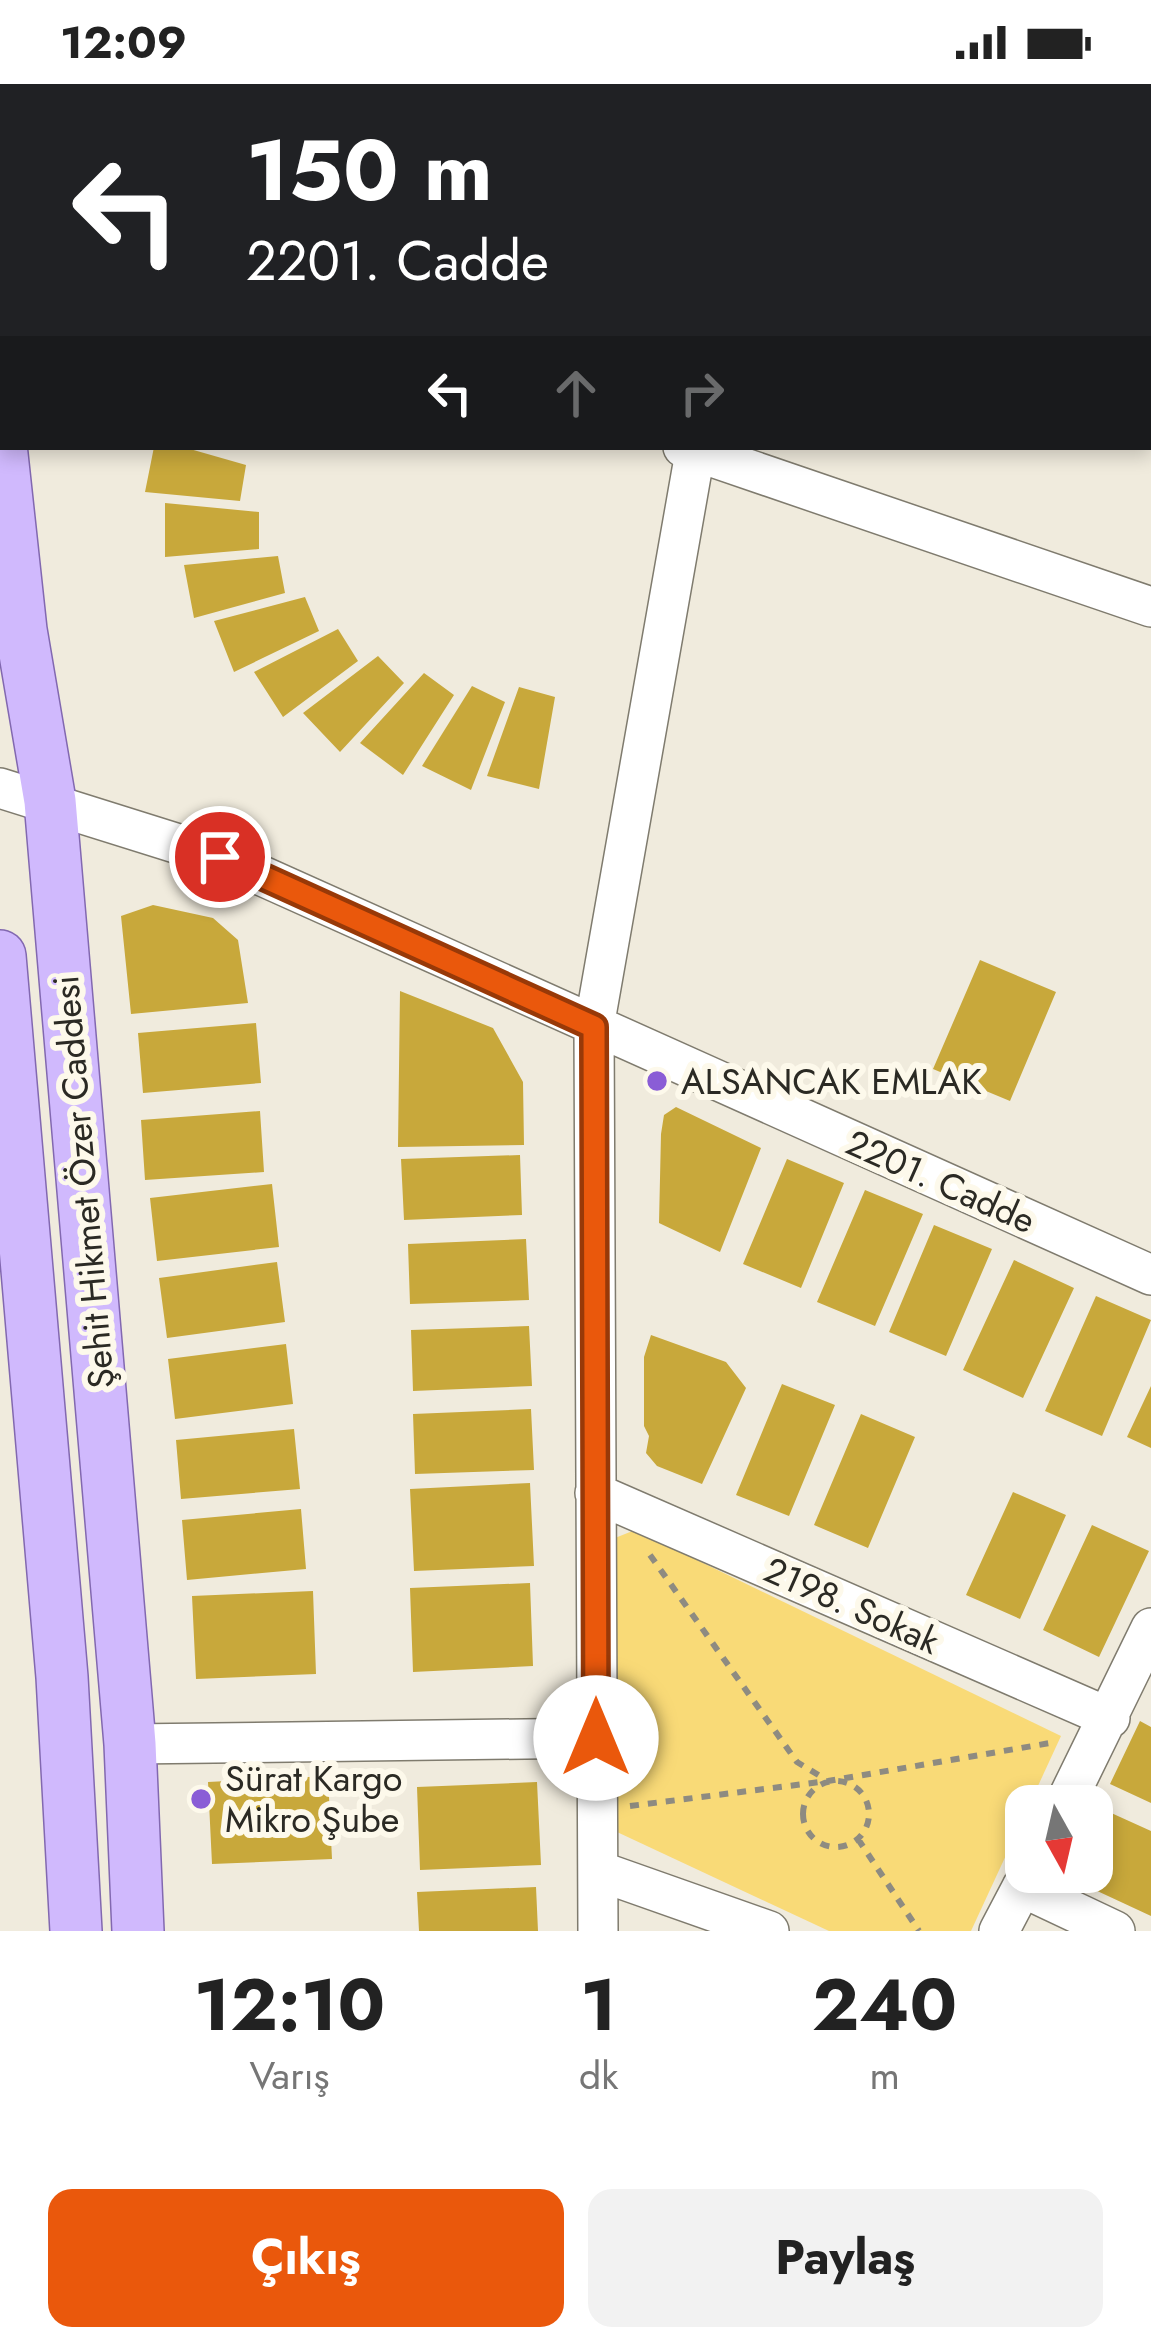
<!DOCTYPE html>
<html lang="tr">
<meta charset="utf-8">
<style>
body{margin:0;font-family:Jost,sans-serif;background:#f2f2f2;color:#222;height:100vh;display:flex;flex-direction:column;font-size:45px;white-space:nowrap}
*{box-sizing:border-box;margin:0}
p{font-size:39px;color:#767676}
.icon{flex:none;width:66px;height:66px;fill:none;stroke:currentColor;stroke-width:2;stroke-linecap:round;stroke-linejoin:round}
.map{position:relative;height:1847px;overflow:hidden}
.sheet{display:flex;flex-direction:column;background:#fff;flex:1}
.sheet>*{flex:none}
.guide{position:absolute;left:0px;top:0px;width:1152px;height:366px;box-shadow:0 6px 18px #0003;background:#202124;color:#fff;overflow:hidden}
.needle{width:78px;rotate:172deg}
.controls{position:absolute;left:1005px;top:1701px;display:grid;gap:24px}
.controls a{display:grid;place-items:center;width:108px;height:108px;border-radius:24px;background:#fff;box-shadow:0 6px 18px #0003;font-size:60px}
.pin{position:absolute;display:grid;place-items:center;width:102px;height:102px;color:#fff;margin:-51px;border:6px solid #fff;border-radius:50%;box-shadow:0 3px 12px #0007}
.me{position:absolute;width:132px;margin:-66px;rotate:0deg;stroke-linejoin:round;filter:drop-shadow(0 0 9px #0008)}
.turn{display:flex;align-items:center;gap:42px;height:252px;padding:0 48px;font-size:54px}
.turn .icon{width:156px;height:156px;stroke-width:2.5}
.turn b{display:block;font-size:84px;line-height:102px}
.lanes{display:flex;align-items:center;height:114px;padding:0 48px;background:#0003;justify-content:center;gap:60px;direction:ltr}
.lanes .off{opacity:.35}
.eta{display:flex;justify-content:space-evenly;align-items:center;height:204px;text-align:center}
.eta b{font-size:72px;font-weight:700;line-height:84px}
.action{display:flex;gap:24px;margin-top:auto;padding:24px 48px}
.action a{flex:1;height:138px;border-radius:24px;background:#ea580c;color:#fff;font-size:48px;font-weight:700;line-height:138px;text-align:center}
.action a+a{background:#f2f2f2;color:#222}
.status{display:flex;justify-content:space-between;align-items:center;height:84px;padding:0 60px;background:#fff;direction:ltr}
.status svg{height:33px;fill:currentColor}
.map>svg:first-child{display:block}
.green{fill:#f9da77}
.building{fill:#c8a83b}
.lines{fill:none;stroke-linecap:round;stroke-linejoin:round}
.minor-casing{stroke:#7f7b6e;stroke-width:42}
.major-casing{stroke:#8268b0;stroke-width:54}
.path{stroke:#8e8b81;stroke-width:6;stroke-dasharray:9 9;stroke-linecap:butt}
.minor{stroke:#fff;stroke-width:39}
.major{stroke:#d0b9fd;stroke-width:51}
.route-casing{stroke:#983908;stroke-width:30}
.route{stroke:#ea580c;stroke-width:21}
.poi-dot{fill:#8a5dd6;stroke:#fdf9eb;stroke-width:4.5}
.labels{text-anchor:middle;stroke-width:12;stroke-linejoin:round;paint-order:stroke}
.poi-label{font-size:36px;fill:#2b2a24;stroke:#fdf9eb;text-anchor:start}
.street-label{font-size:36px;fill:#2b2a24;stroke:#fdf9eb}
</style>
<div class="status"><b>12:09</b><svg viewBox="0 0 49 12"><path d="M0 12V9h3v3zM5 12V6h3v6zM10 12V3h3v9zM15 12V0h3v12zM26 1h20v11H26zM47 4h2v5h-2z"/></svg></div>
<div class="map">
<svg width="1151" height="1847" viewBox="0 0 1151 1847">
<rect width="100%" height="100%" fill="#f0ebdd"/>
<path class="green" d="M635 1446 1061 1652 971 1847H829L617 1748 615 1454Z"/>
<path class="building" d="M154 363H183L246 381 240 417 145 408Z
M165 419 259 428V465L165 473Z
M278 472 285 509 194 534 184 481Z
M305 513 319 547 234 588 214 537Z
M338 545 358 577 283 633 254 588Z
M378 572 404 599 340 668 303 629Z
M424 589 454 611 403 691 360 659Z
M472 602 505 618 471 706 422 682Z
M519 603 555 613 539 705 487 692Z
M153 821 213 834 238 856 248 919 131 930 121 832Z
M980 876 1056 908 1010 1017 933 985Z
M400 907 493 944 523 998 524 1061 398 1063Z
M256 939 261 999 143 1009 138 949Z
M676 1023 761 1064 720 1168 659 1139 661 1050 664 1031Z
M260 1027 264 1088 145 1096 141 1036Z
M520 1071 522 1131 404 1136 401 1075Z
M787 1075 844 1099 801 1204 743 1180Z
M272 1100 279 1163 157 1177 150 1114Z
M865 1106 923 1130 875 1242 817 1218Z
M934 1141 992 1165 946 1272 889 1248Z
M526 1155 529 1216 410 1220 408 1160Z
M1014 1176 1074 1204 1023 1314 963 1286Z
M277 1178 285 1238 167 1254 159 1194Z
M1096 1212 1151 1236 1102 1352 1045 1327Z
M529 1242 532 1302 413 1307 411 1246Z
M651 1251 726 1278 746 1304 702 1400 657 1382 646 1369 649 1352 644 1342V1273Z
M286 1260 293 1320 175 1335 168 1275Z
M782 1300 835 1321 789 1432 736 1411Z
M1151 1302V1364L1127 1353Z
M531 1325 534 1386 415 1390 413 1330Z
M861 1330 915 1353 868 1464 814 1441Z
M294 1345 300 1405 181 1415 176 1356Z
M530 1399 534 1482 414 1487 410 1405Z
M1013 1408 1066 1431 1020 1535 966 1511Z
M301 1425 306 1485 187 1496 182 1436Z
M1092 1441 1149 1467 1099 1573 1043 1546Z
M530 1499 533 1582 413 1588 410 1504Z
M313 1507 316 1590 196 1595 192 1512Z
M1140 1637 1151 1643V1719L1110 1700Z
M328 1692 332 1775 212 1780 208 1698Z
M537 1698 541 1781 420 1786 417 1703Z
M1098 1723 1151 1747V1832L1065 1792 1068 1788H1092V1736Z
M536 1803 538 1847H419L417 1808Z"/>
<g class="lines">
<defs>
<path id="minor" d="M419 3V0
M764 3 765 0
M0 175 3 176
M683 363 1151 523
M0 704 220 773 1151 1191
M595 1409 1110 1634
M130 1660 596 1654
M1064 1722 1151 1544
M599 1787 769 1847
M1022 1803 1115 1847
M598 1847 594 943 696 363
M999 1847 1030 1788"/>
<path id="major" d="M0 352 21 546 50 717 130 1660 138 1847
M0 872 62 1593 76 1847"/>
</defs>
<use href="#minor" class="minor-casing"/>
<use href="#major" class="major-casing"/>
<path class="path" d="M650 1471 797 1678 825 1695
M803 1730a33 33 0 1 1 66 0a33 33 0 1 1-66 0Z
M630 1722 828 1697 1056 1658
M858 1755 919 1847"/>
<use href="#minor" class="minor"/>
<use href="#major" class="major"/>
</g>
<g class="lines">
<defs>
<path id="route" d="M220 773 594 943 596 1654"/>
</defs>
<use href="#route" class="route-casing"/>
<use href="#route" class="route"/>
</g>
<g class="poi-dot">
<circle cx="657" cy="997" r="12"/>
<circle cx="201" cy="1715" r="12"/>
</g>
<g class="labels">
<g class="poi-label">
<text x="681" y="1010">ALSANCAK EMLAK</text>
<text x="225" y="1707">Sürat Kargo<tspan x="225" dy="41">Mikro Şube</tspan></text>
</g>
<g class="street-label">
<text transform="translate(941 1097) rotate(24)" y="13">2201. Cadde</text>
<text transform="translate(83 1098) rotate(-95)" y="13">Şehit Hikmet Özer Caddesi</text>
<text transform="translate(852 1521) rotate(24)" y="13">2198. Sokak</text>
</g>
</g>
</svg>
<div class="controls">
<a><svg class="needle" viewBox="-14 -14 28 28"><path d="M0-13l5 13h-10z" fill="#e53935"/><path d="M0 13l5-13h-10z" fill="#767676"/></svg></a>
</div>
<div class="pin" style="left:220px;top:773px;background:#d93025"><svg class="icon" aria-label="arrive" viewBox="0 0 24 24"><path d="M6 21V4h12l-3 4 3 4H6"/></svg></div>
<svg class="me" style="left:596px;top:1654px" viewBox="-20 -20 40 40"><circle r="19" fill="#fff"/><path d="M0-13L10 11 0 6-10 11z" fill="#ea580c"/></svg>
<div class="guide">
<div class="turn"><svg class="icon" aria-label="left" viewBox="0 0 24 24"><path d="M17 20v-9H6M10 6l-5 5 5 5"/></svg><div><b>150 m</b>2201. Cadde</div></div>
<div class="lanes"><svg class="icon" aria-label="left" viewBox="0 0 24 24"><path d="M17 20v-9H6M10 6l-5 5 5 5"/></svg><svg class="icon off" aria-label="ahead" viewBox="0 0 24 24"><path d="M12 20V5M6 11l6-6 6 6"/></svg><svg class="icon off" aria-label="right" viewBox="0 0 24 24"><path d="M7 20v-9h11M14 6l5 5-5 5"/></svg></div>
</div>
</div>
<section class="sheet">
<div class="eta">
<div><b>12:10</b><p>Varış</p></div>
<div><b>1</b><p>dk</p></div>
<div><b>240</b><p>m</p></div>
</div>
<div class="action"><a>Çıkış</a><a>Paylaş</a></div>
</section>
